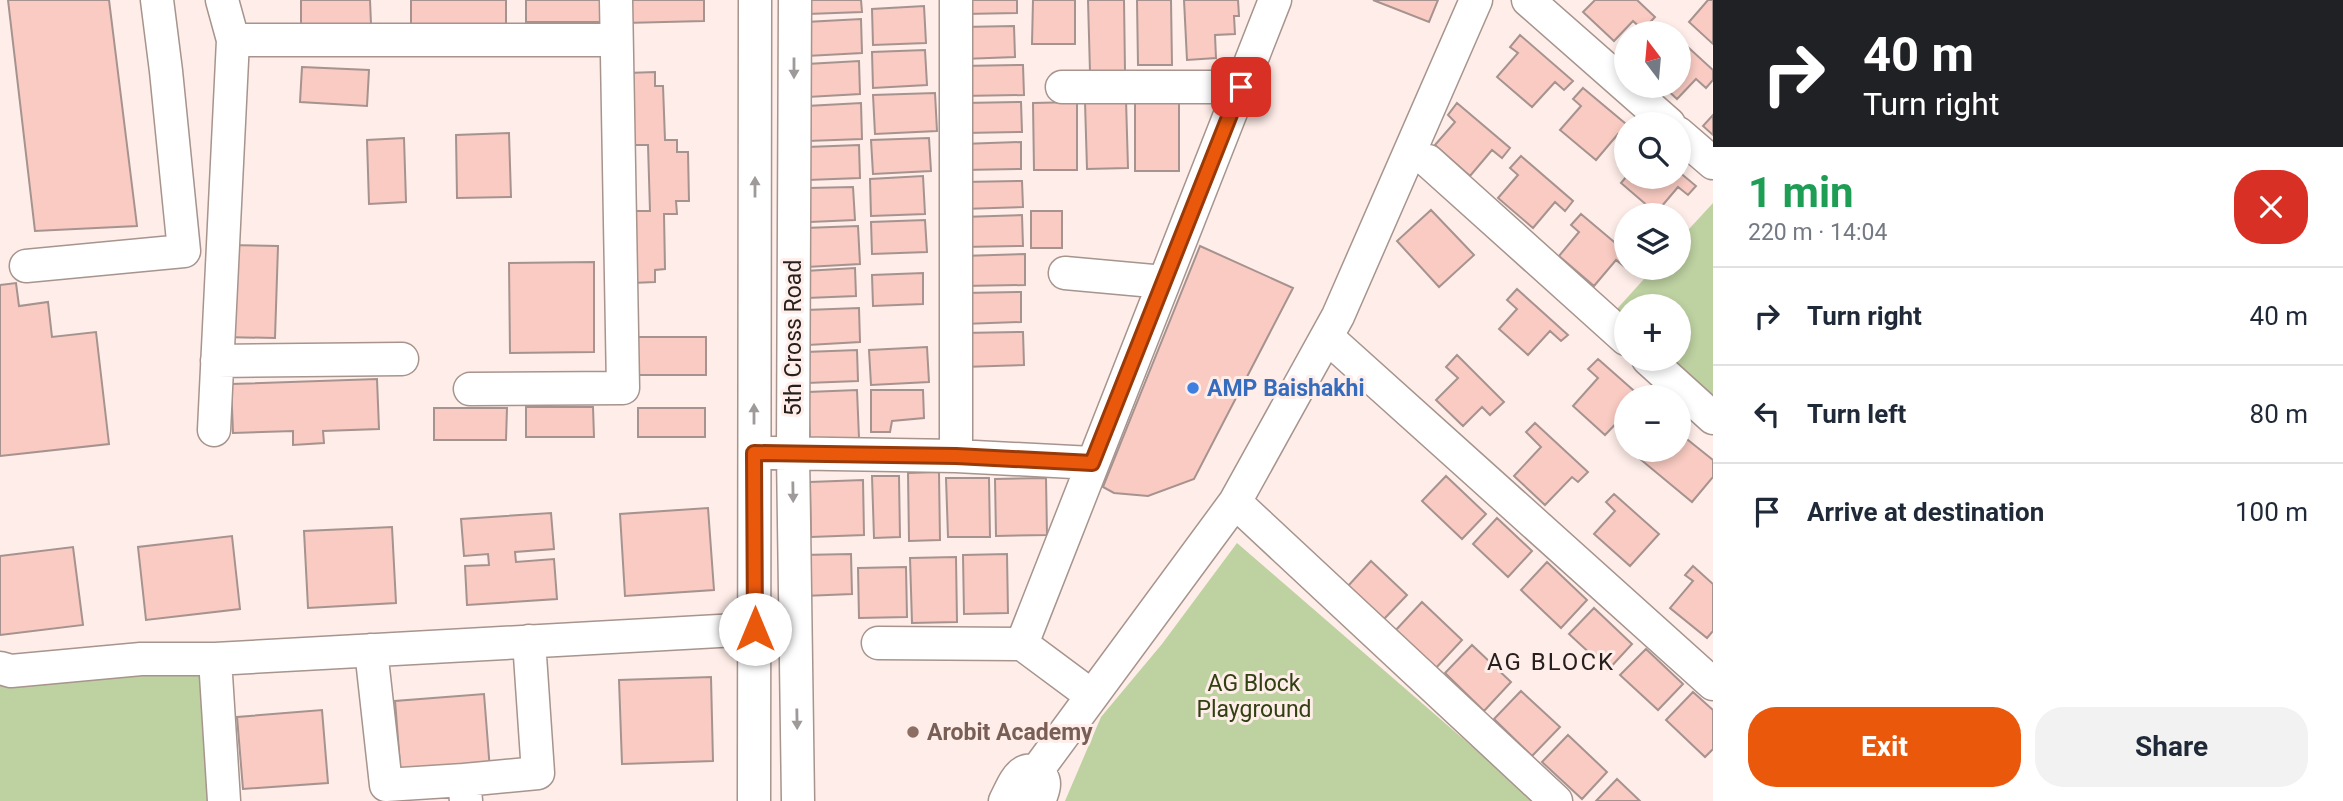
<!DOCTYPE html>
<meta charset="utf-8">
<style>
body{margin:0;font-family:Roboto,sans-serif;background:#f2f2f3;color:#1f2937;height:100vh;display:flex;flex-direction:column;font-size:26px;white-space:nowrap}
*{box-sizing:border-box;margin:0}
p{font-size:23px;color:#747a83}
.icon{flex:none;width:38px;height:38px;fill:none;stroke:currentColor;stroke-width:2;stroke-linecap:round;stroke-linejoin:round}
.map{position:relative;flex:1;overflow:hidden}
.panel{display:flex;flex-direction:column;background:#fff;width:630px}
.panel>*{flex:none}
.hud{background:#202124;color:#fff;overflow:hidden}
.needle{width:46px;rotate:344deg}
.controls{position:absolute;left:1614px;top:21px;display:grid;gap:14px}
.controls a{display:grid;place-items:center;width:77px;height:77px;border-radius:50%;background:#fff;box-shadow:0 4px 10px #0003;font-size:35px}
.pin{position:absolute;display:grid;place-items:center;width:60px;height:60px;color:#fff;margin:-30px;border-radius:14px;box-shadow:0 4px 10px #0006}
.me{position:absolute;width:77px;margin:-38px;rotate:0deg;stroke-linejoin:round;filter:drop-shadow(0 0 5px #0008)}
.turn{display:flex;align-items:center;gap:24px;height:147px;padding:0 35px;font-size:32px}
.turn .icon{width:91px;height:91px;stroke-width:2.5}
.turn b{display:block;font-size:49px;line-height:60px}
.round{display:grid;place-items:center;flex:none;width:74px;height:74px;border-radius:28px;background:#f2f2f3}
.summary{display:flex;align-items:center;justify-content:space-between;height:119px;padding:0 35px}
h1{font-size:42px;font-weight:700;line-height:52px;color:#1e9e55}
.primary-button{display:flex;gap:14px;margin-top:auto;padding:14px 35px}
.primary-button a{flex:1;height:80px;border-radius:28px;background:#ea580c;color:#fff;font-size:28px;font-weight:700;line-height:80px;text-align:center}
.primary-button a+a{background:#f2f2f3;color:#1f2937}
ul{padding:0;list-style:none}
li{display:flex;align-items:center;gap:21px;height:98px;padding:0 35px;border-top:2px solid #e0e1e3}
li div{flex:1}
li b{display:block;font-size:26px}
li em{font-style:normal}
main{display:flex;flex:1;min-height:0}
.map>svg:first-child{display:block}
.green{fill:#bdd1a1}
.building{fill:#f9cbc2;stroke:#a6938f;stroke-width:2}
.lines{fill:none;stroke-linecap:round;stroke-linejoin:round}
.minor-casing{stroke:#a6948d;stroke-width:35}
.minor{stroke:#fff;stroke-width:32}
.oneway{fill:#9e9a99}
.route-casing{stroke:#983908;stroke-width:18}
.route{stroke:#ea580c;stroke-width:12}
.shop-dot{fill:#3f7fe0;stroke:#feede8;stroke-width:2.5}
.education-dot{fill:#8d6e63;stroke:#feede8;stroke-width:2.5}
.labels{text-anchor:middle;stroke-width:6;stroke-linejoin:round;paint-order:stroke}
.street-label{font-size:23px;fill:#271f1d;stroke:#feede8}
.shop-label{font-size:23px;font-weight:bold;fill:#366cbe;stroke:#feede8;text-anchor:start}
.park-label{font-size:23px;fill:#304011;stroke:#feede8}
.education-label{font-size:23px;font-weight:bold;fill:#785e54;stroke:#feede8;text-anchor:start}
.neighbourhood-label{font-size:24px;letter-spacing:2px;fill:#271f1d;stroke:#feede8}
</style>
<main>
<div class="map">
<svg width="1713" height="801" viewBox="0 0 1713 801">
<rect width="100%" height="100%" fill="#feede8"/>
<path class="green" d="M1713 203V397L1670 359H1678V306H1626V319L1616 310 1654 268H1678V241Z
M1237 543 1535 801H1065L1101 717 1162 644Z
M228 660 239 801H0V677Z"/>
<path class="building" d="M8 0H109L137 226 35 231Z
M301 0H370L371 24H301Z
M411 0H506V26H411Z
M526 0H608V22H526Z
M625 0H704V21L625 23Z
M807 0H861L862 12 808 14Z
M964 0H1017V13L964 14Z
M1033 0H1075V44H1032Z
M1088 0H1124L1125 71 1090 72Z
M1137 0H1171L1172 65H1138Z
M1184 0H1238L1239 16H1234L1235 34 1215 35 1216 58 1187 60Z
M1373 0H1438L1429 22Z
M1595 0H1637L1655 17 1643 30 1633 21 1614 41 1583 12Z
M1708 0H1713V44L1689 22Z
M924 6 926 43 873 45 872 9Z
M861 19 862 53 807 56 806 22Z
M1014 26 1015 57 963 59 962 27Z
M1665 26 1673 33H1658Z
M1520 35 1573 81 1564 90 1555 82 1532 107 1497 77 1518 53 1510 47Z
M1678 38 1713 70V80L1706 88 1696 79 1677 99 1663 86H1678Z
M925 50 927 85 873 88 872 52Z
M859 61 860 94 808 97 807 64Z
M1023 65 1024 95 962 96 961 66Z
M302 67 369 70 367 106 300 102Z
M655 72V86H663L665 140H677V152H688L689 201H676L677 214H664L665 269 655 270V282L632 283 630 211H650L648 145H629L627 73Z
M1583 88 1626 124V141L1618 134 1596 160 1560 130 1581 106 1573 99Z
M935 93 937 131 875 134 873 95Z
M1135 98H1179V171H1135Z
M1126 100 1128 168 1087 169 1085 102Z
M1021 102 1022 132 965 133 964 103Z
M1077 102V170H1034L1033 103Z
M861 103 862 139 808 141 807 106Z
M1457 103 1510 148 1502 158 1492 150 1470 176 1435 145 1455 122 1448 115Z
M1713 115V135L1703 126Z
M509 133 511 197 457 198 456 135Z
M404 138 406 202 369 204 367 140Z
M929 138 931 171 873 174 871 140Z
M1021 142V169L963 170 962 144Z
M859 145 860 178 808 180 807 147Z
M1521 156 1573 201 1565 211 1555 202 1533 228 1498 198 1518 175 1510 168Z
M1678 171 1696 186 1688 195 1678 187 1656 213 1621 183 1626 177H1678Z
M923 176 925 214 871 216 870 179Z
M1022 181 1023 207 963 209V182Z
M853 187 855 220 810 222 808 188Z
M1431 210 1474 255 1439 287 1397 241Z
M1031 211H1062V248H1031Z
M1581 214 1626 252V268L1616 260 1594 286 1559 256 1579 232 1571 225Z
M1022 215 1023 246 962 247V217Z
M925 220 927 252 872 254 871 222Z
M858 226 860 264 807 267 805 228Z
M226 245 278 246 275 338 223 337Z
M1200 246 1293 288 1194 479 1148 496 1114 493 1103 487Z
M1025 254V285L963 286 962 256Z
M594 262V352L510 353 509 263Z
M855 268 856 296 807 298 805 271Z
M923 273V304L873 306 872 275Z
M16 283 19 306 48 302 52 337 96 332 109 444 0 456V285Z
M1517 289 1568 335 1561 341 1550 331 1528 355 1499 329 1517 309 1507 300Z
M1021 292V322L963 324V293Z
M859 308 860 342 808 345 806 310Z
M1023 332 1024 365 963 367 962 333Z
M630 337H706V375H630Z
M927 347 929 382 871 385 869 350Z
M857 350 858 381 807 383 806 352Z
M1457 355 1504 402 1490 415 1482 407 1463 426 1436 400 1458 378 1446 367Z
M1598 359 1641 397H1626V413L1605 435 1573 406 1598 378 1588 369Z
M377 379 379 429 323 431 324 443 293 445V431L233 433 231 384Z
M857 390 859 438 810 440 808 392Z
M871 390H923L924 418 892 421 890 432H871Z
M526 407H593L594 437H526Z
M434 408H507L506 440H434Z
M638 408H705V437H638Z
M1535 423 1588 472 1578 482 1572 477 1545 505 1514 476 1541 447 1526 432Z
M1678 432 1713 460V477L1692 502 1640 459 1648 450H1678Z
M939 472 940 540 909 541 908 473Z
M872 476H899L900 537 874 538Z
M1446 476 1486 514 1462 539 1422 501Z
M946 478H989L990 537H948Z
M1046 478 1047 535 996 536 995 479Z
M863 480 864 535 811 537 810 482Z
M1614 494 1659 534 1630 566 1594 534 1615 511 1606 502Z
M708 508 714 590 625 596 620 514Z
M551 513 554 549 515 552 516 562 554 559 557 599 467 605 465 566 489 565 488 554 464 556 461 519Z
M1497 518 1532 551 1508 577 1473 544Z
M392 527 396 603 308 608 304 531Z
M232 536 240 609 146 620 138 547Z
M73 547 83 625 0 635V556Z
M851 554 852 594 804 596 802 555Z
M1007 554 1008 613 964 614 963 555Z
M956 557 957 622 912 623 910 558Z
M1371 561 1407 595 1384 619 1348 586Z
M1547 562 1587 600 1561 628 1521 590Z
M1693 566 1713 584V631L1707 638 1670 608 1693 581 1685 575Z
M906 567 907 617 859 618 858 568Z
M1422 602 1462 640 1434 670 1394 632Z
M1594 608 1632 644 1608 670 1569 634Z
M1472 645 1511 682 1484 711 1445 673Z
M1646 649 1683 684 1658 710 1620 675Z
M711 677 713 761 622 764 619 680Z
M1521 691 1560 727 1532 756 1494 719Z
M1693 692 1713 710V749L1705 757 1666 720Z
M484 694 490 770 401 777 395 701Z
M322 710 328 783 243 789 237 717Z
M1568 735 1607 772 1582 799 1542 762Z
M1617 779 1640 801H1596Z"/>
<g class="lines">
<defs>
<path id="minor" d="M795 0 793 453 798 801
M956 0V456
M1528 0 1669 124
M233 40H616
M1062 87H1241
M1678 133 1713 163
M1428 161 1626 339
M26 266 184 251 166 71 157 0
M1065 273 1164 282
M1327 337 1713 684
M1648 359 1713 418
M217 361 402 359
M470 389 623 388 616 0
M214 430 233 40 222 0
M772 453 956 456 1092 463
M1235 502 1556 801
M878 643 1022 644 1275 0
M1022 644 1092 696
M371 650 386 785 464 780 466 801
M215 659 224 801
M0 668 11 671 141 659H215L755 629 774 630
M1036 772 1235 502 1338 316 1476 0
M464 780 538 773 529 641
M754 801 755 0
M1005 801C1010 792 1015 777 1024 772 1033 767 1044 775 1044 784 1044 790 1041 796 1039 801"/>
</defs>
<use href="#minor" class="minor-casing"/>
<use href="#minor" class="minor"/>
</g>
<defs><path id="oneway-solid" d="M-6-.8H1V-3.2L6.5 0L1 3.2V.8H-6Z" transform="scale(1.75)"/></defs>
<g class="oneway">
<use href="#oneway-solid" transform="translate(794 68) rotate(90)"/>
<use href="#oneway-solid" transform="translate(755 187) rotate(-90)"/>
<use href="#oneway-solid" transform="translate(754 414) rotate(-90)"/>
<use href="#oneway-solid" transform="translate(793 492) rotate(89)"/>
<use href="#oneway-solid" transform="translate(797 719) rotate(89)"/>
</g>
<g class="lines">
<defs>
<path id="route" d="M755 629 754 453 956 456 1092 463 1241 87"/>
</defs>
<use href="#route" class="route-casing"/>
<use href="#route" class="route"/>
</g>
<circle class="shop-dot" cx="1193" cy="388" r="7"/>
<circle class="education-dot" cx="913" cy="732" r="7"/>
<g class="labels">
<g class="street-label">
<text transform="translate(793 338) rotate(-90)" y="8">5th Cross Road</text>
</g>
<g class="shop-label">
<text x="1207" y="396">AMP Baishakhi</text>
</g>
<g class="park-label">
<text x="1254" y="691">AG Block<tspan x="1254" dy="26">Playground</tspan></text>
</g>
<g class="education-label">
<text x="927" y="740">Arobit Academy</text>
</g>
<g class="neighbourhood-label">
<text x="1551" y="670">AG BLOCK</text>
</g>
</g>
</svg>
<div class="controls">
<a><svg class="needle" viewBox="-14 -14 28 28"><path d="M0-13l5 13h-10z" fill="#e53935"/><path d="M0 13l5-13h-10z" fill="#747a83"/></svg></a>
<a><svg class="icon" aria-label="search" viewBox="0 0 24 24"><circle cx="10" cy="10" r="6"/><path d="M15 15l6 6"/></svg></a>
<a><svg class="icon" aria-label="layers" viewBox="0 0 24 24"><path d="M12 4l9 5-9 5-9-5zM3 14l9 5 9-5"/></svg></a>
<a>+</a>
<a>−</a>
</div>
<div class="pin" style="left:1241px;top:87px;background:#d93025"><svg class="icon" aria-label="arrive" viewBox="0 0 24 24"><path d="M6 21V4h12l-3 4 3 4H6"/></svg></div>
<svg class="me" style="left:755px;top:629px" viewBox="-20 -20 40 40"><circle r="19" fill="#fff"/><path d="M0-13L10 11 0 6-10 11z" fill="#ea580c"/></svg>
</div>
<section class="panel">
<div class="hud">
<div class="turn"><svg class="icon" aria-label="right" viewBox="0 0 24 24"><path d="M7 20v-9h11M14 6l5 5-5 5"/></svg><div><b>40 m</b>Turn right</div></div>
</div>
<div class="summary"><div><h1>1 min</h1><p>220 m · 14:04</p></div><a class="round" style="background:#d93025;color:#fff"><svg class="icon" aria-label="close" viewBox="0 0 24 24"><path d="M6 6l12 12M18 6L6 18"/></svg></a></div>
<ul>
<li><svg class="icon" aria-label="right" viewBox="0 0 24 24"><path d="M7 20v-9h11M14 6l5 5-5 5"/></svg><div><b>Turn right</b></div><em>40 m</em></li>
<li><svg class="icon" aria-label="left" viewBox="0 0 24 24"><path d="M17 20v-9H6M10 6l-5 5 5 5"/></svg><div><b>Turn left</b></div><em>80 m</em></li>
<li><svg class="icon" aria-label="arrive" viewBox="0 0 24 24"><path d="M6 21V4h12l-3 4 3 4H6"/></svg><div><b>Arrive at destination</b></div><em>100 m</em></li>
</ul>
<div class="primary-button"><a>Exit</a><a>Share</a></div>
</section>
</main>
